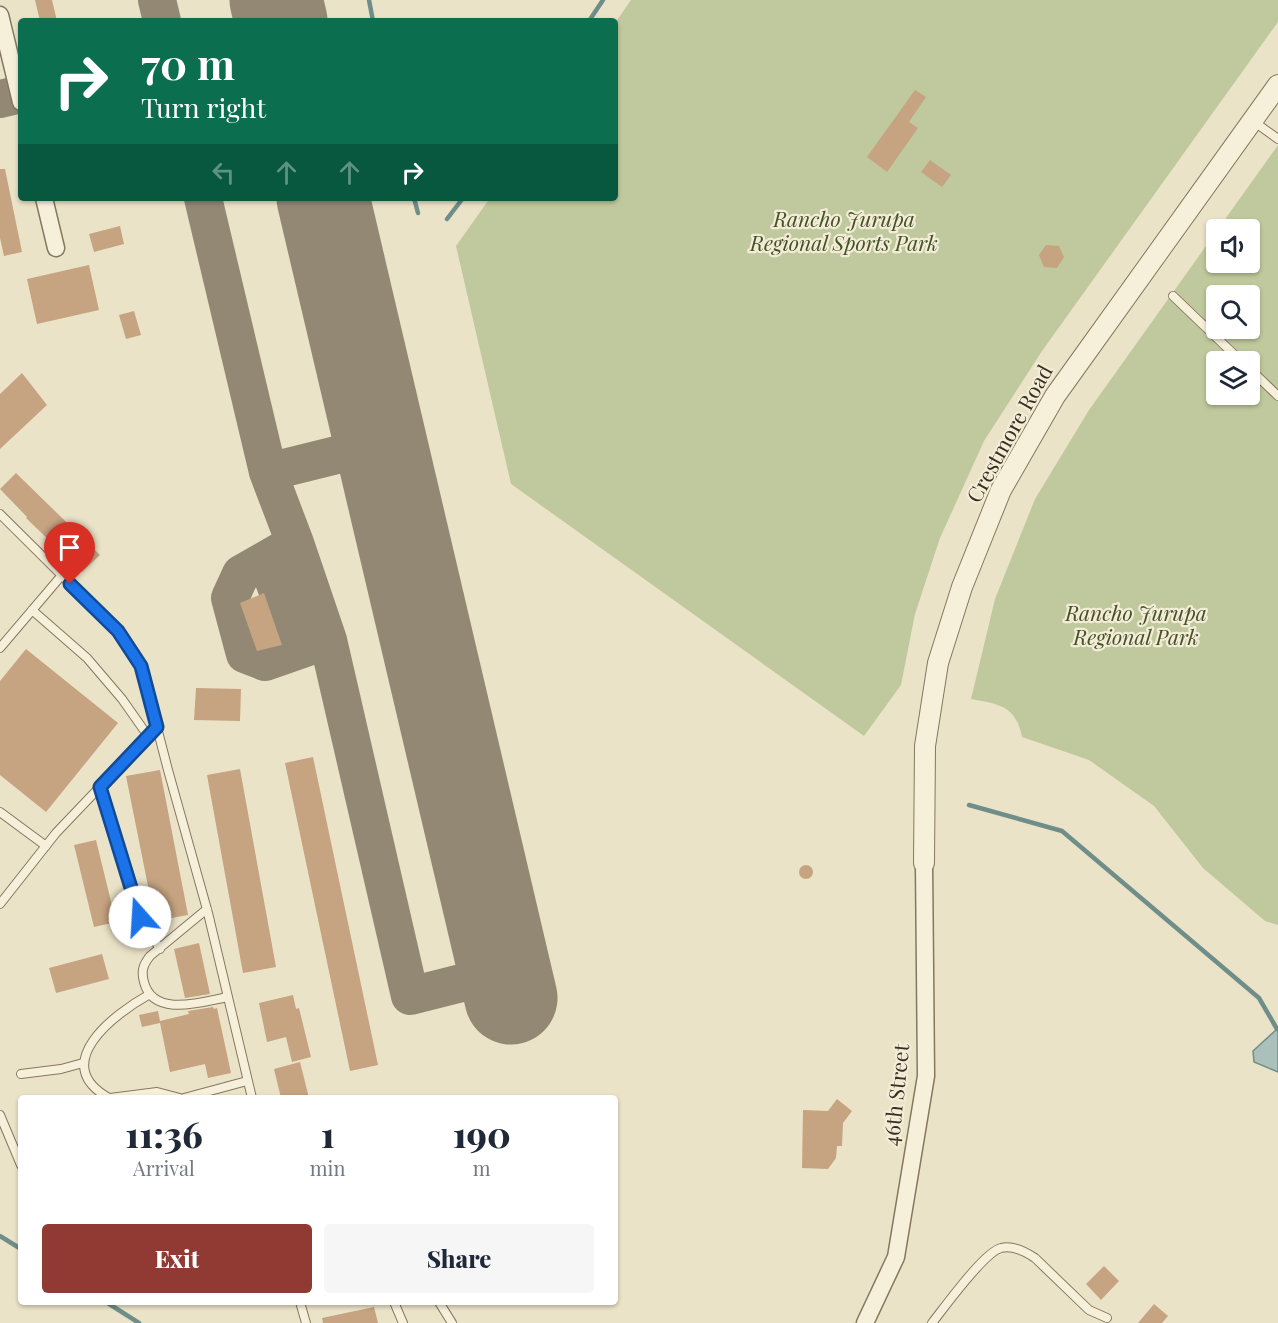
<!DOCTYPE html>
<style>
body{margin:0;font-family:"Playfair Display",serif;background:#f6f6f7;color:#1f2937;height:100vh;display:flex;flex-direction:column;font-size:22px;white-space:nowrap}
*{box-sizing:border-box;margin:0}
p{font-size:20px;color:#747a83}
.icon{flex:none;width:33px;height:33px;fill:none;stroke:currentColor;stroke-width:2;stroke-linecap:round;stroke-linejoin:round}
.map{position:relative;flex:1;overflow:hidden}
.details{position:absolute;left:18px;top:1095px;width:600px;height:210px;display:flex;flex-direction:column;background:#fff;border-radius:6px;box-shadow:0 2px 4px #0004}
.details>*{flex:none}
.top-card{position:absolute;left:18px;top:18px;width:600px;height:183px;border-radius:6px;box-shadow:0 2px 4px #0004;background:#0b6e4f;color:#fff;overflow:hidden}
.fabs{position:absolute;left:1206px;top:219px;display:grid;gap:12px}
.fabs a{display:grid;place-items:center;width:54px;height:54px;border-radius:6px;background:#fff;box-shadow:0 2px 4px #0004;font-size:30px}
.pin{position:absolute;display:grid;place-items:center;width:51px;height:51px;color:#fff;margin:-62px -26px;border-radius:50% 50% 50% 0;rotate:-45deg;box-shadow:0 0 6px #0007}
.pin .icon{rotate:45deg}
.me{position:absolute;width:66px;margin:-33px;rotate:341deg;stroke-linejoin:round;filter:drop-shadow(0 0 4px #0008)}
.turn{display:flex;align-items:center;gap:21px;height:126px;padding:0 24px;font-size:27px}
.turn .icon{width:78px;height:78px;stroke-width:2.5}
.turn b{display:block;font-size:42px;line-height:51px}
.lanes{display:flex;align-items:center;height:57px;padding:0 24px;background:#0003;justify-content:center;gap:30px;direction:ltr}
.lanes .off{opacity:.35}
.eta{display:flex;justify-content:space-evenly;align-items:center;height:102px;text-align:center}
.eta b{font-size:36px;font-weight:800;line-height:42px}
.primary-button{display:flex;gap:12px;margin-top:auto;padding:12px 24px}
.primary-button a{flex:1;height:69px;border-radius:6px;background:#903a33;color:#fff;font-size:24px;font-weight:800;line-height:69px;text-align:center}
.primary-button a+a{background:#f6f6f7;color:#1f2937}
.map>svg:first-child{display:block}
.green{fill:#c0c99d;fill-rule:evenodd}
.water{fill:#a9c0bb;stroke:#708e89;stroke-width:1.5}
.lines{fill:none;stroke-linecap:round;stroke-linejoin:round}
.stream{stroke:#708e89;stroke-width:4.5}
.taxiway{stroke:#928874;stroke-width:38}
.runway{stroke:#928874;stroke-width:93}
.building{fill:#c6a381}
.service-casing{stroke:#86775f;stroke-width:10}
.minor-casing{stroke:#86775f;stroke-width:19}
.tertiary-casing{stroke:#86775f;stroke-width:22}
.service{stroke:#f6f0db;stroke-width:8}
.minor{stroke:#f6f0db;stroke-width:16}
.tertiary{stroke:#f6f0db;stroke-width:20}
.route-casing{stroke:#114b97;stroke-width:15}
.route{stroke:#1a73e8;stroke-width:10}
.labels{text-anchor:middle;stroke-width:4.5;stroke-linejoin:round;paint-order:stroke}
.park-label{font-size:21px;font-style:italic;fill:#455229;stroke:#f3edd7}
.street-label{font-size:21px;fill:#382e21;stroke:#f3edd7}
</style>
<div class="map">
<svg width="1278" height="1323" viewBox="0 0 1278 1323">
<rect width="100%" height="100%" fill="#ebe3c8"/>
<path class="green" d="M631 0H1278V22L1042 351 984 441 940 538 915 614 901 685 864 736 511 484 456 246 490 198H615V23Z
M1278 145V925L1265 921 1203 868 1154 806 1089 760 1022 737C1016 706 999 704 971 699L995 599 1035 499 1089 410 1216 232V262H1250V230L1218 229ZM1216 296H1250V328H1216ZM1216 362H1250V394H1216Z"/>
<path class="water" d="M1277 1029H1278V1072L1254 1062 1253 1051Z"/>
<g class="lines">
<path class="stream" d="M369 0 373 21
M589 21 603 0
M414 198 418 213
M447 219 463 198
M969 805 1062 831 1259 998 1277 1029
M0 1236 21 1249
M106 1302 139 1323"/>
<path class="taxiway" d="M157 0 162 21
M0 99 21 94
M203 198 268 472 295 543 328 640 410 996 505 972
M268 472 381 444
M295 543 241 574 230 598 245 654 265 662 328 640
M266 560 300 650"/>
<path class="runway" d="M276 0 281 21
M323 198 511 998"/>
</g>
<path class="building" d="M35 0H52L57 21H40Z
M915 90 926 97 909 122 918 128 887 172 867 157Z
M930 160 951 175 942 187 921 172Z
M0 169H5L22 252 4 256 0 238Z
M120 226 124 244 94 252 89 234Z
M1046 245 1059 246 1064 257 1057 268 1044 267 1039 255Z
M89 265 99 310 37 324 27 279Z
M134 311 141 335 126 339 119 315Z
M22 373 47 405 0 449V394Z
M16 473 100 555 82 572 26 518 27 517 0 489Z
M264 593 282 645 257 651 240 603Z
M26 649 118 723 46 812 0 775V681Z
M196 688 241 689 240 721 194 720Z
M313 757 378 1065 350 1071 285 763Z
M240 769 276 967 243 973 207 775Z
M160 770 188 915 155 921 126 776Z
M96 840 116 922 94 927 74 845Z
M799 872a7 7 0 1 1 14 0a7 7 0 1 1-14 0Z
M199 943 210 994 185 998 174 949Z
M102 954 109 979 56 993 49 968Z
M293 995 296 1009 299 1008 311 1057 292 1062 286 1037 267 1042 259 1003Z
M213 1007 214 1009 217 1008 231 1073 208 1078 205 1064 170 1072 160 1023 142 1027 139 1015 158 1011 160 1021 189 1014 188 1011Z
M300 1062 309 1098H281L274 1069Z
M837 1099 852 1111 843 1123 842 1146H837L836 1158 828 1169 802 1168 803 1110 828 1111Z
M1104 1266 1119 1281 1101 1300 1086 1284Z
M1154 1304 1168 1316 1162 1323H1138Z
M374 1307 378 1323H323L322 1318Z"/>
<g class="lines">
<defs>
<path id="service" d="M1253 121 1278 139
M1173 296 1242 362
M1250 369 1278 396
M0 514 118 631 141 666 168 770 208 913 252 1098
M32 610 87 658 122 699 148 736
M0 648 62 575
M100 787 140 917 160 949
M0 812 46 846
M0 904 56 833 157 727
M207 909 150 956C143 965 141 971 144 982 153 1018 202 1002 228 997
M21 1074 61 1069 83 1063
M109 1098C48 1064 114 1014 150 994
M110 1098 157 1092 180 1098
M184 1098 247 1081
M0 1115 21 1165
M300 1302 306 1323
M394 1302 403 1323
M439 1302 452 1323
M932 1323C944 1308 984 1252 1001 1248 1012 1245 1026 1252 1035 1258L1089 1310 1107 1318"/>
<path id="minor" d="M0 15 21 102
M44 198 56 248
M865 1323 896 1257 926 1076 924 863"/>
<path id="tertiary" d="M924 863 925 746 938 663 962 587 1001 490 1055 396 1278 85"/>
</defs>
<use href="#service" class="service-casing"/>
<use href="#minor" class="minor-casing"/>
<use href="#tertiary" class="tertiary-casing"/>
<use href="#service" class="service"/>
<use href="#minor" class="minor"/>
<use href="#tertiary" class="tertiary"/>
</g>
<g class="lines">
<defs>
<path id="route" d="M70 584 118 631 141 666 157 727 100 787 140 917"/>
</defs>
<use href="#route" class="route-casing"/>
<use href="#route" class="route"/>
</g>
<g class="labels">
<g class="park-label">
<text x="844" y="227">Rancho Jurupa<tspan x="844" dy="24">Regional Sports Park</tspan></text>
<text x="1136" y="621">Rancho Jurupa<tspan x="1136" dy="24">Regional Park</tspan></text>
</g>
<g class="street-label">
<text transform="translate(1010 434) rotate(-61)" y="7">Crestmore Road</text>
<text transform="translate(897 1095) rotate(-84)" y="7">46th Street</text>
</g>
</g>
</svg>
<div class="fabs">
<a><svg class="icon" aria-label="sound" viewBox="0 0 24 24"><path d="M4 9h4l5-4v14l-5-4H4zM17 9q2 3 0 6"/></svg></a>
<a><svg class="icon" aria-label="search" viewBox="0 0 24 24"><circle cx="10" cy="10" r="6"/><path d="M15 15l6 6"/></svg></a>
<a><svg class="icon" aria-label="layers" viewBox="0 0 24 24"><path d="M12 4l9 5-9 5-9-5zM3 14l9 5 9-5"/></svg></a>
</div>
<div class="pin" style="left:70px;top:584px;background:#d93025"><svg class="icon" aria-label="arrive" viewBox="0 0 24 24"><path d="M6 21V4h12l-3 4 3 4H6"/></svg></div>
<svg class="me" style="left:140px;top:917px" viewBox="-20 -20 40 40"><circle r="19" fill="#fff"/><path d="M0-13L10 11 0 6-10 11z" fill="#1a73e8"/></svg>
<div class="top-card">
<div class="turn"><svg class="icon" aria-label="right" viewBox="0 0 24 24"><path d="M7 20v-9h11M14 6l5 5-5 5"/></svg><div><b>70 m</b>Turn right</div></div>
<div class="lanes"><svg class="icon off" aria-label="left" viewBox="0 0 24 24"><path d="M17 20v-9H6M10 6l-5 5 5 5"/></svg><svg class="icon off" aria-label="ahead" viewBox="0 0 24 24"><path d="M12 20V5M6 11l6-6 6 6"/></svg><svg class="icon off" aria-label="ahead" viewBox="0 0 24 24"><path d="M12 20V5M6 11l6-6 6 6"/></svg><svg class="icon" aria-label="right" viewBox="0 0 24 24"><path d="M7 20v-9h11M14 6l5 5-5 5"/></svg></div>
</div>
<section class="details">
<div class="eta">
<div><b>11:36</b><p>Arrival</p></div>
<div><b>1</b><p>min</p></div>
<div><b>190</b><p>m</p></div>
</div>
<div class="primary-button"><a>Exit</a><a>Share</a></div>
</section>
</div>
